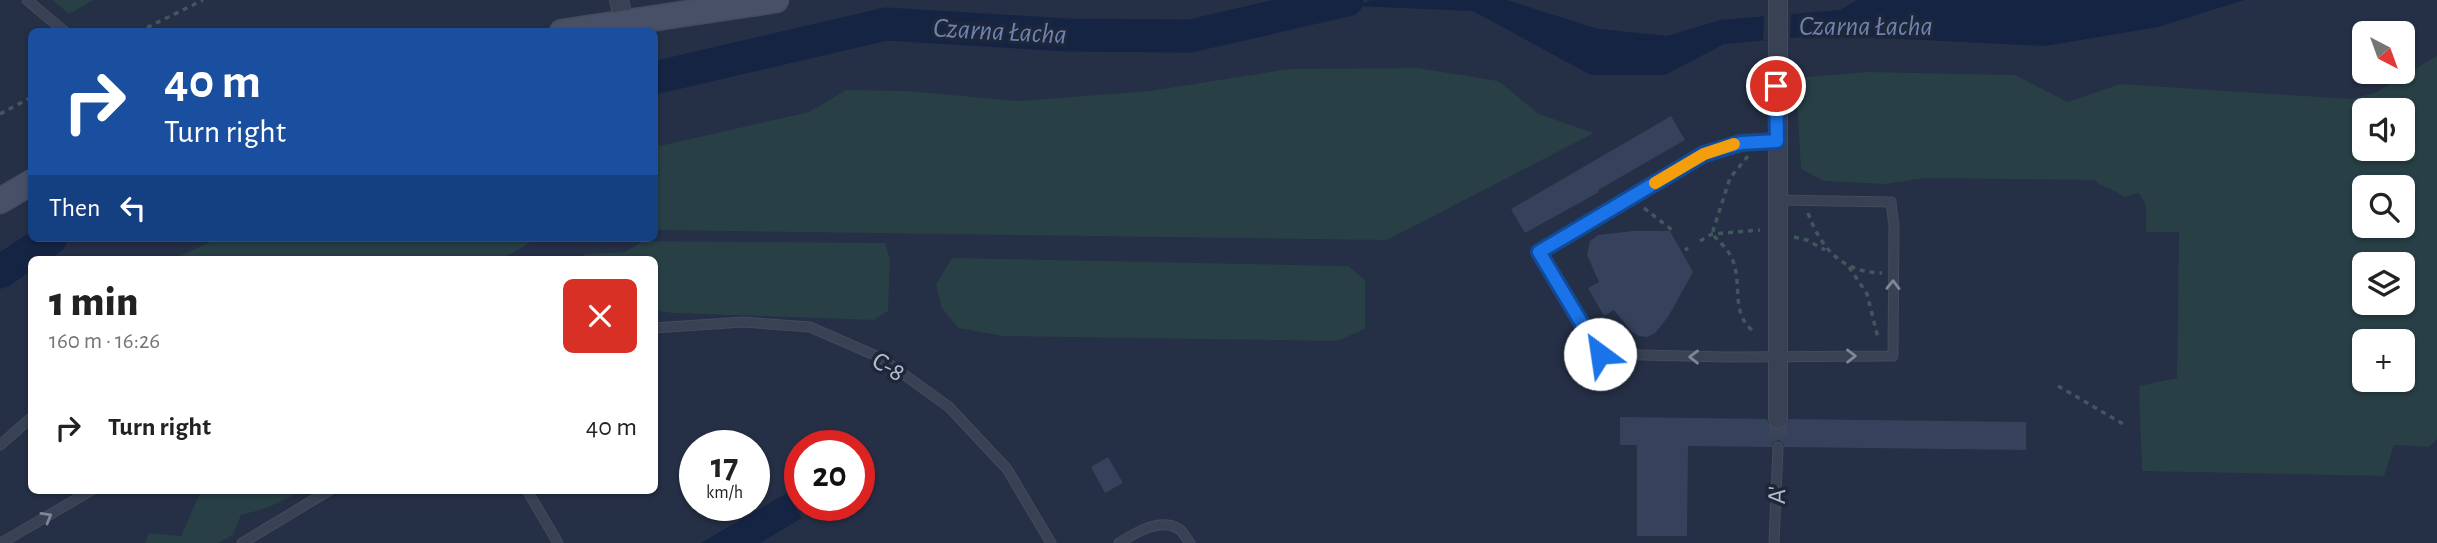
<!DOCTYPE html>
<meta charset="utf-8">
<style>
body{margin:0;font-family:"Alegreya Sans",sans-serif;background:#f6f6f6;color:#222;height:100vh;display:flex;flex-direction:column;font-size:26px;white-space:nowrap}
*{box-sizing:border-box;margin:0}
p{font-size:23px;color:#767676}
.icon{flex:none;width:38px;height:38px;fill:none;stroke:currentColor;stroke-width:2;stroke-linecap:round;stroke-linejoin:round}
.map{position:relative;flex:1;overflow:hidden}
.drawer{position:absolute;left:28px;top:256px;width:630px;height:238px;display:flex;flex-direction:column;background:#fff;border-radius:10px;box-shadow:0 2px 5px #0004}
.drawer>*{flex:none}
.top-card{position:absolute;left:28px;top:28px;width:630px;height:214px;border-radius:10px;box-shadow:0 2px 5px #0004;background:#1a4fa0;color:#fff;overflow:hidden}
.needle{width:46px;rotate:139deg}
.fabs{position:absolute;left:2352px;top:21px;display:grid;gap:14px}
.fabs a{display:grid;place-items:center;width:63px;height:63px;border-radius:10px;background:#fff;box-shadow:0 2px 5px #0004;font-size:35px}
.speed{position:absolute;left:679px;top:430px;display:flex;gap:14px;font-size:35px;font-weight:700;text-align:center}
.speed>*{display:grid;place-content:center;width:91px;height:91px;border-radius:50%;background:#fff;box-shadow:0 2px 5px #0004;line-height:1}
.speed small{font-size:18px;font-weight:400}
.speed .limit{border:10px solid #d22;background:#fff;color:#111}
.pin{position:absolute;display:grid;place-items:center;width:60px;height:60px;color:#fff;margin:-30px;border:4px solid #fff;border-radius:50%;box-shadow:0 2px 7px #0007}
.me{position:absolute;width:77px;margin:-38px;rotate:329deg;stroke-linejoin:round;filter:drop-shadow(0 0 5px #0008)}
.turn{display:flex;align-items:center;gap:24px;height:147px;padding:0 21px;font-size:32px}
.turn .icon{width:91px;height:91px;stroke-width:2.5}
.turn b{display:block;font-size:49px;line-height:60px}
.then{display:flex;align-items:center;height:66px;padding:0 21px;background:#0003;gap:14px;font-size:26px}
.round{display:grid;place-items:center;flex:none;width:74px;height:74px;border-radius:10px;background:#f6f6f6}
.overview{display:flex;align-items:center;justify-content:space-between;height:119px;padding:0 21px}
h1{font-size:42px;font-weight:800;line-height:52px}
ul{padding:0;list-style:none}
li{display:flex;align-items:center;gap:21px;height:105px;padding:0 21px}
li div{flex:1}
li b{display:block;font-size:26px}
li em{font-style:normal}
.map>svg:first-child{display:block}
.green{fill:#273f45;fill-rule:evenodd}
.water{fill:#162444}
.pier{fill:#252f45}
.lines{fill:none;stroke-linecap:round;stroke-linejoin:round}
.river{stroke:#162444;stroke-width:33}
.building{fill:#36425b}
.street-tunnel{stroke:#3b4459;stroke-width:18;stroke-dasharray:18 9;stroke-linecap:butt}
.lane-casing{stroke:#434b5d;stroke-width:11}
.street-casing{stroke:#434b5d;stroke-width:20}
.secondary-casing{stroke:#434b5d;stroke-width:27}
.path{stroke:#40585d;stroke-width:3.5;stroke-dasharray:5 5;stroke-linecap:butt}
.lane{stroke:#394254;stroke-width:9}
.street{stroke:#394254;stroke-width:18}
.secondary{stroke:#475067;stroke-width:24}
.oneway{stroke:#7e8697}
.route-casing{stroke:#114b97;stroke-width:18}
.route{stroke:#1a73e8;stroke-width:12}
.slow{stroke:#f59e0b;stroke-width:12}
.labels{text-anchor:middle;stroke-width:7;stroke-linejoin:round;paint-order:stroke}
.street-label{font-size:26px;fill:#b7bdcd;stroke:#1e2639}
.water-label{font-size:28px;font-style:italic;fill:#6e83af;stroke:#1e2639}
</style>
<div class="map">
<svg width="2437" height="543" viewBox="0 0 2437 543">
<rect width="100%" height="100%" fill="#252f45"/>
<path class="green" d="M52 0H94L69 14Z
M2437 56V439L2429 447 2394 445 2384 476 2142 471 2139 386 2177 378 2179 232H2146V206L2139 193 2124 197C2114 189 2103 188 2094 180L1925 178 1886 184 1824 181 1801 169 1796 78 1867 72 2015 75 2068 102 2120 84 2351 99 2375 93ZM2364 110H2403V149H2364ZM2364 187H2403V226H2364ZM2364 264H2403V303H2364ZM2364 341H2403V380H2364Z
M1418 68 1498 81 1539 114 1594 133 1387 240 655 230V147L809 112 846 90 908 91 1019 101 1149 91 1290 69Z
M219 238H538L502 259H173Z
M644 241 885 243 890 259 888 311 874 320 672 313 655 310 654 259H577L586 254 625 252Z
M952 258 1348 266 1365 280V329L1337 341 1003 336 958 328 942 308 936 285Z
M206 490H304L267 508 241 515 233 535 218 543H145L149 533 181 536 200 493Z"/>
<path class="water" d="M1371 0H1507L1598 29 1667 36 1720 20 1840 10 1857 0H2244L2158 27 2045 46 1824 35 1724 44 1665 75H1591L1473 11 1355 6Z
M787 493 802 518 760 543H701Z"/>
<path class="pier" d="M1791 11 1790 40H1763L1764 13Z"/>
<g class="lines">
<path class="river" d="M654 78 886 24 1068 35 1190 36 1347 0
M0 272 51 238"/>
</g>
<path class="building" d="M1671 116 1685 140 1598 190 1599 192 1525 233 1511 209Z
M1633 231H1670L1693 272 1668 317 1655 333 1647 337 1639 336 1632 332 1614 310 1604 316 1588 288 1599 282 1587 255 1590 241 1598 235Z
M1620 417 1767 419 1769 425 1777 430 1784 428 1789 419 2026 422V450L1785 447 1782 442 1778 440 1773 443 1771 447 1688 446 1687 536H1637V445H1620Z
M1108 457 1123 483 1105 493 1091 467Z"/>
<g class="lines">
<path class="street-tunnel" d="M1778 419V447"/>
<defs>
<path id="lane" d="M27 0 65 32
M1777 141 1741 143 1704 154 1539 252 1600 354 1726 357 1893 356 1894 226 1891 202 1777 200
M654 328 743 322 810 327 881 358 949 407 1007 469 1051 543
M0 445 32 417
M527 490 558 543
M1 543 92 490
M242 543 330 490
M1119 543C1135 533 1160 517 1179 529 1183 532 1187 539 1190 543
M1774 543 1778 447"/>
<path id="street" d="M619 0 624 22
M1778 0V419"/>
<path id="secondary" d="M562 32 776 0
M0 201 32 182"/>
</defs>
<use href="#lane" class="lane-casing"/>
<use href="#street" class="street-casing"/>
<use href="#secondary" class="secondary-casing"/>
<path class="path" d="M138 32 203 0
M0 114 32 97
M1748 156 1730 178 1712 234C1720 242 1729 250 1733 261 1742 283 1731 313 1752 330
M1644 208 1672 230
M1808 213C1821 248 1841 272 1882 273
M1794 237 1807 240 1825 250
M1700 241 1712 234 1760 230
M1685 250 1688 248
M1849 267 1867 294 1878 338
M2058 386 2125 425"/>
<use href="#lane" class="lane"/>
<use href="#street" class="street"/>
<use href="#secondary" class="secondary"/>
</g>
<defs><path id="oneway-chevron" d="M-2-3.5L2.5 0L-2 3.5" fill="none" stroke-width="1.6" stroke-linecap="round" stroke-linejoin="round" transform="scale(1.75)"/></defs>
<g class="oneway">
<use href="#oneway-chevron" transform="translate(1893 285) rotate(-89)"/>
<use href="#oneway-chevron" transform="translate(1851 356) rotate(-1)"/>
<use href="#oneway-chevron" transform="translate(1694 357) rotate(-179)"/>
<use href="#oneway-chevron" transform="translate(47 517) rotate(-30)"/>
</g>
<g class="lines">
<defs>
<path id="route" d="M1600 354 1539 252 1704 154 1741 143 1777 141 1776 86"/>
</defs>
<use href="#route" class="route-casing"/>
<use href="#route" class="route"/>
<path class="slow" d="M1655 183 1704 154 1734 144"/>
</g>
<g class="labels">
<g class="street-label">
<text transform="translate(889 366) rotate(32)" y="9">C-8</text>
<text transform="translate(1776 495) rotate(-88)" y="9">A'</text>
</g>
<g class="water-label">
<text x="1866" y="35">Czarna Łacha</text>
<text transform="translate(1000 30) rotate(3)" y="10">Czarna Łacha</text>
</g>
</g>
</svg>
<div class="fabs">
<a><svg class="needle" viewBox="-14 -14 28 28"><path d="M0-13l5 13h-10z" fill="#e53935"/><path d="M0 13l5-13h-10z" fill="#767676"/></svg></a>
<a><svg class="icon" aria-label="sound" viewBox="0 0 24 24"><path d="M4 9h4l5-4v14l-5-4H4zM17 9q2 3 0 6"/></svg></a>
<a><svg class="icon" aria-label="search" viewBox="0 0 24 24"><circle cx="10" cy="10" r="6"/><path d="M15 15l6 6"/></svg></a>
<a><svg class="icon" aria-label="layers" viewBox="0 0 24 24"><path d="M12 4l9 5-9 5-9-5zM3 14l9 5 9-5"/></svg></a>
<a>+</a>
</div>
<div class="speed"><div>17<small>km/h</small></div><div class="limit">20</div></div>
<div class="pin" style="left:1776px;top:86px;background:#d93025"><svg class="icon" aria-label="arrive" viewBox="0 0 24 24"><path d="M6 21V4h12l-3 4 3 4H6"/></svg></div>
<svg class="me" style="left:1600px;top:354px" viewBox="-20 -20 40 40"><circle r="19" fill="#fff"/><path d="M0-13L10 11 0 6-10 11z" fill="#1a73e8"/></svg>
<div class="top-card">
<div class="turn"><svg class="icon" aria-label="right" viewBox="0 0 24 24"><path d="M7 20v-9h11M14 6l5 5-5 5"/></svg><div><b>40 m</b>Turn right</div></div>
<div class="then">Then<svg class="icon" aria-label="left" viewBox="0 0 24 24"><path d="M17 20v-9H6M10 6l-5 5 5 5"/></svg></div>
</div>
<section class="drawer">
<div class="overview"><div><h1>1 min</h1><p>160 m · 16:26</p></div><a class="round" style="background:#d93025;color:#fff"><svg class="icon" aria-label="close" viewBox="0 0 24 24"><path d="M6 6l12 12M18 6L6 18"/></svg></a></div>
<ul>
<li><svg class="icon" aria-label="right" viewBox="0 0 24 24"><path d="M7 20v-9h11M14 6l5 5-5 5"/></svg><div><b>Turn right</b></div><em>40 m</em></li>
</ul>
</section>
</div>
